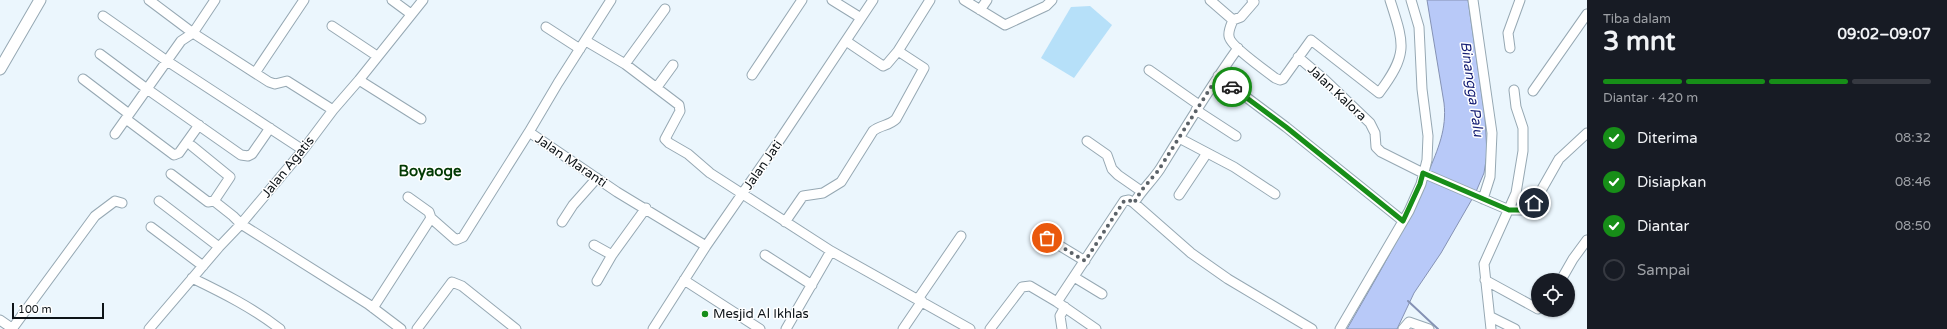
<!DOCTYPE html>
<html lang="id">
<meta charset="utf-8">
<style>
:root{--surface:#171b24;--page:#20242c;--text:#f1f3f6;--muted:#9ea1a6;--line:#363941;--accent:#178e18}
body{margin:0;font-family:"Varela Round",sans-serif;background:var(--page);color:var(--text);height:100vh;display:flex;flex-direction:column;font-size:15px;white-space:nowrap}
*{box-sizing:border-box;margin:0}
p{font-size:13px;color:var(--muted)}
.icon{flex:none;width:22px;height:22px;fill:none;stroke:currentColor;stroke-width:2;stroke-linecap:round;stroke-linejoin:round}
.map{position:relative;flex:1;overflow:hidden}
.sheet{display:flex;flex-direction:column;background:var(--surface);width:360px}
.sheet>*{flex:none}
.controls{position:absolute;left:1531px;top:273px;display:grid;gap:8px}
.controls a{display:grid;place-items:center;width:44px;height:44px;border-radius:50%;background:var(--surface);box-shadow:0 1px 3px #0004;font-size:20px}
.scale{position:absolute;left:12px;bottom:10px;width:92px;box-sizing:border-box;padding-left:4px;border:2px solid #0d1317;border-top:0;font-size:11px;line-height:14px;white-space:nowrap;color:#0d1317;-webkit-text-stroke:3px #fff;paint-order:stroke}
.pin{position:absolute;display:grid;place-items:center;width:34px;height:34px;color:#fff;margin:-17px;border:2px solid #fff;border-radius:50%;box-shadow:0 1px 4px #0007}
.courier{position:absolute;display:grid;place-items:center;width:40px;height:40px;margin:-20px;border:3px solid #178e18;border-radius:50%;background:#fff;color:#222;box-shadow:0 1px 5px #0007}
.summary em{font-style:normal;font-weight:700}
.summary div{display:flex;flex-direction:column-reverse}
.summary{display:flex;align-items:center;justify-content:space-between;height:68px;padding:0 16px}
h1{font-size:26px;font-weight:700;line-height:30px}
.bar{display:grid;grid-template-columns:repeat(4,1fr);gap:6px 4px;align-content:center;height:48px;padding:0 16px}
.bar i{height:5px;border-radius:3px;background:var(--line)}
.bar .current{background:var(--accent)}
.bar p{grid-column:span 4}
ol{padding:0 16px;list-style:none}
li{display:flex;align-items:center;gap:12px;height:44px}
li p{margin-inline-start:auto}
li .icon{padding:4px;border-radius:50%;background:var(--accent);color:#fff;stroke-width:4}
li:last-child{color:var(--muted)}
li i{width:22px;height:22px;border:2px solid var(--line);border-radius:50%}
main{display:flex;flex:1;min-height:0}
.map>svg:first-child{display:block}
.green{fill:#b6e0f9}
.water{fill:#b8c9f8;stroke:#8592b4}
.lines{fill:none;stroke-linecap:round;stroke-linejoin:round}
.stream{stroke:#8592b4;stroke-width:2}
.minor-casing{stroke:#96a8b3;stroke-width:11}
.major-casing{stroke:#96a8b3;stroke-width:13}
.minor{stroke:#fff;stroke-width:9}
.major{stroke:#fff;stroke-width:11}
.done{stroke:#5b6268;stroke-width:4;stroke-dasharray:0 7.2}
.route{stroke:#178e18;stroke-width:5}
.poi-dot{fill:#178e18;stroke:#fff;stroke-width:1.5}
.labels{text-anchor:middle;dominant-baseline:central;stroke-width:3;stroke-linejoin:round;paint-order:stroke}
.street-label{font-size:13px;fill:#0d1317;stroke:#fff}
.poi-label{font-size:13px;fill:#0d1317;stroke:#fff;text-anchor:start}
.water-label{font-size:14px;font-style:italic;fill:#151e74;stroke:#fff}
.quarter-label{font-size:15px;font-weight:bold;fill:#023a03;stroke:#fff}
</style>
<main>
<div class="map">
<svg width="1587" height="329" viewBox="0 0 1587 329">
<rect width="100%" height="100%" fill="#ebf6fd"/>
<path class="green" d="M1090 6 1112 25 1074 78 1041 58 1071 7Z"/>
<path class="water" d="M1427 0H1468L1485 117 1487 154 1484 173 1475 194 1441 253 1414 293 1397 329H1347C1376 278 1407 228 1428 173 1438 149 1447 129 1444 103Z"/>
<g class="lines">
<path class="stream" d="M1408 301 1438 329"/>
<g class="minor-casing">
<path id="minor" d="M149 0 193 33 269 82 275 84 287 81 333 110
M392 0 411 14
M611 0 558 83 529 132 617 192 706 246
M832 0 861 18
M964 0 1005 25 1046 6 1052 0
M1210 0 1233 20
M1252 0 1254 2 1241 17 1233 20C1231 25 1228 31 1229 36 1229 45 1266 71 1275 78L1280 80 1283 79 1311 40 1379 93C1409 53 1404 44 1390 0
M1473 0 1492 133 1490 177 1483 199
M980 10 987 0
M103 16 167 61 303 150
M332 26 377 56
M546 27 580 49
M193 33 215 0
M586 41 625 64 679 105 680 111 665 139 669 143 688 154 710 173 831 251 970 329
M846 41 883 66 887 64 898 51
M1510 48 1508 33 1520 0
M100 54 147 89 241 155 248 156 252 154 270 128
M1298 57 1325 80 1370 123 1375 133 1376 147 1381 152 1423 173 1509 210H1522L1534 203 1559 159 1587 133
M625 64 665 9
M1149 70 1199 105
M255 73 304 0
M752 75 802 0
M1218 76 1286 127 1403 221
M83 79 129 114
M359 80 421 119
M657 87 673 65
M1533 91 1587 14
M1196 110 1236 136
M126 119 174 155 179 153 199 125
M115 134 181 41 193 33
M1179 138 1234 167 1275 194
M1087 141 1107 155 1112 169 1118 175 1141 191
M192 146 230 177 214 201
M171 174 208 202 214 201 233 216 241 224 368 304 401 329
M1179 195 1207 153
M159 201 219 247
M1134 203 1191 253 1228 279 1312 329
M431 218 456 240 463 237 529 132
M562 222 573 205 597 178
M785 222 803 196 823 193 841 182 873 131C880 125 889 126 896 119L924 68 898 51 930 0
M151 227 203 266
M1047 238 1085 261
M594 245 612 255
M765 255 812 285
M1074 277 1102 294
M192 278C223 293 253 308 280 329
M684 280 760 329
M1485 280 1538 309
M1561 280 1573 259 1587 240
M597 281 612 255 646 208
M918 299 961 236
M373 308 431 218 429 212 408 197
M1491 317 1515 329
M0 320 13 329
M12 329 95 216 115 201 122 203
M149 329 219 247 241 224 303 150 333 110 359 80 423 0
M417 329 452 282 462 286 516 329
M653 329 706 246 781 138 873 0
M786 329 831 251
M903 329 922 301
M990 329 1022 287 1030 286 1057 302
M1062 329 1060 316 1065 307
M1096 329 1057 302 1124 201 1129 200 1134 203C1141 191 1152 181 1160 169 1185 128 1210 87 1238 48
M1340 329 1409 211 1421 184 1427 160 1428 136 1422 89 1419 27 1411 0
M1403 329 1409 322 1429 329
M1491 329 1484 264 1516 193 1523 151V128L1516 107 1514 90"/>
</g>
<g class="major-casing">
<path id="major" d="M0 69 40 0"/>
</g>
<use href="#minor" class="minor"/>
<use href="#major" class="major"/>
</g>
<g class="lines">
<path class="done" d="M1047 238 1085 261 1124 201 1129 200 1134 203 1141 191 1158 171 1218 76 1232 87"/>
<path class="route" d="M1232 87 1286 127 1403 221 1420 184 1423 173 1509 210H1522L1534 203"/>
</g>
<circle class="poi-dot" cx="705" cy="314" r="4"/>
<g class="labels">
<g class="street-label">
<text transform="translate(1337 93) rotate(43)">Jalan Kalora</text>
<text transform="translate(571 161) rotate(34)">Jalan Maranti</text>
<text transform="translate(763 165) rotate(-55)">Jalan Jati</text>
<text transform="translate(288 167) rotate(-51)">Jalan Agatis</text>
</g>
<g class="poi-label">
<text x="713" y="314">Mesjid Al Ikhlas</text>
</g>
<g class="water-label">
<text transform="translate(1472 89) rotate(82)">Binangga Palu</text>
</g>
<g class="quarter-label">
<text x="430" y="171">Boyaoge</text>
</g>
</g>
</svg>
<div class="controls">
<a><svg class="icon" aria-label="locate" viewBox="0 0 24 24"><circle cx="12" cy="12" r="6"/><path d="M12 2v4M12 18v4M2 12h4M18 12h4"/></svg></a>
</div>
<div class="scale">100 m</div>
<div class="pin" style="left:1047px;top:238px;background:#ea580c"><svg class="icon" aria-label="bag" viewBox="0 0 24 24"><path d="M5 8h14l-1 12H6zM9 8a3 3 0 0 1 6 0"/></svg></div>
<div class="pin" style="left:1534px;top:203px;background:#1f2937"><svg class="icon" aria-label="home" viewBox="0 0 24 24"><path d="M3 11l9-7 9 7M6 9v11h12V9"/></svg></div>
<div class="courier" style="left:1232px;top:87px"><svg class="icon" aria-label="car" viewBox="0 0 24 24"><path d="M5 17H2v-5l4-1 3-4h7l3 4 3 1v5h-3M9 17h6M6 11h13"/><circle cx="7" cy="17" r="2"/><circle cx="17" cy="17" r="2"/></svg></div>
</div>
<section class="sheet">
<div class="summary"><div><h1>3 mnt</h1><p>Tiba dalam</p></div><em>09:02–09:07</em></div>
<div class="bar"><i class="current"></i><i class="current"></i><i class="current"></i><i></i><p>Diantar · 420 m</p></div>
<ol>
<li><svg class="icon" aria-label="check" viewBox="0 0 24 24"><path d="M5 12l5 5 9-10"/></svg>Diterima<p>08:32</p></li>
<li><svg class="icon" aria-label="check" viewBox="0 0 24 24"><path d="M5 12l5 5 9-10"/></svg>Disiapkan<p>08:46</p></li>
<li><svg class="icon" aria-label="check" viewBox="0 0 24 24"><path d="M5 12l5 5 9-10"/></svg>Diantar<p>08:50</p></li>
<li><i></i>Sampai</li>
</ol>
</section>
</main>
